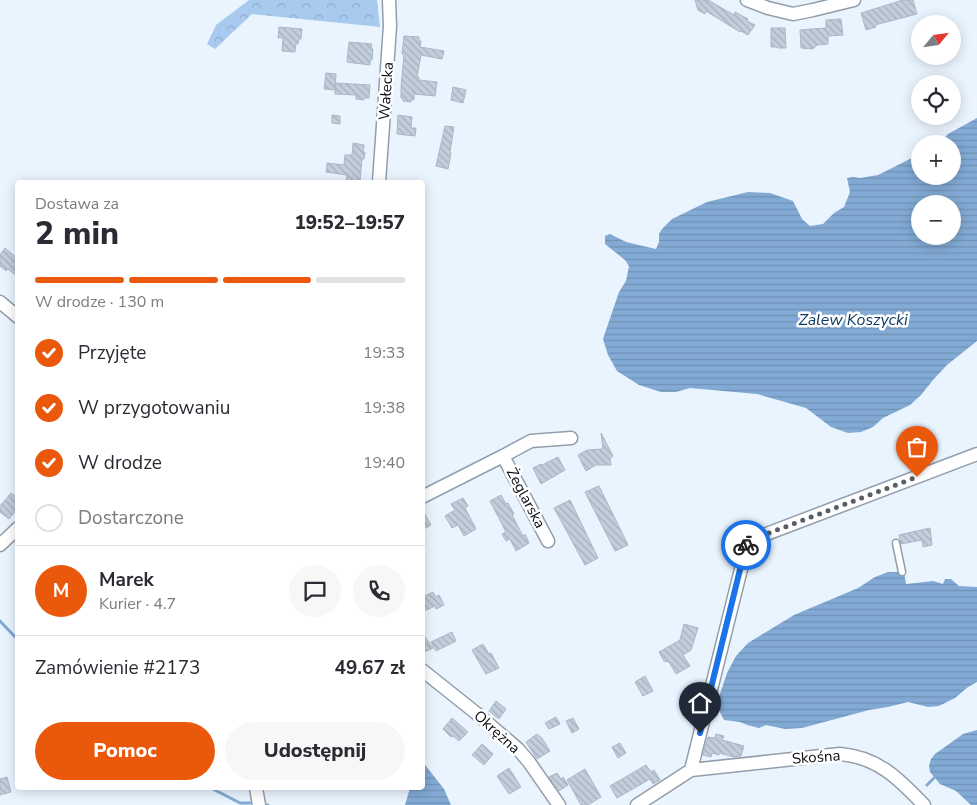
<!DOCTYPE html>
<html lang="pl">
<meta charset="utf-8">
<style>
:root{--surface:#fff;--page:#f7f7f7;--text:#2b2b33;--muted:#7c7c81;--line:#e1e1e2;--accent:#ea580c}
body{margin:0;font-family:"Nunito Sans",sans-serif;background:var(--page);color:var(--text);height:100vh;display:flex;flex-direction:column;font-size:19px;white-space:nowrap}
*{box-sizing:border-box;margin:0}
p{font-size:16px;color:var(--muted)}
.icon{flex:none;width:28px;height:28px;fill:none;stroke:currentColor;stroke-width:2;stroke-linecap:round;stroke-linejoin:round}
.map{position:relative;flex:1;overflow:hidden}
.side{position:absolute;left:15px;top:180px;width:410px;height:610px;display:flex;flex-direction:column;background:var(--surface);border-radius:5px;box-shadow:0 2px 12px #0003}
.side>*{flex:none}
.needle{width:32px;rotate:61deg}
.buttons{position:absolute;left:911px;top:15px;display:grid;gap:10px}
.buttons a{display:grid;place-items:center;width:50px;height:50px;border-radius:50%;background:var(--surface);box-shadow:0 2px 12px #0003;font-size:25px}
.pin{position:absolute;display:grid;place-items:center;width:42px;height:42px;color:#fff;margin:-51px -21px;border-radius:50% 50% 50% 0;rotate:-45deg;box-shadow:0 0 5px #0007}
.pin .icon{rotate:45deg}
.courier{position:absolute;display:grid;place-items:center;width:50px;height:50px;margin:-25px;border:4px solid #1a73e8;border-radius:50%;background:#fff;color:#222;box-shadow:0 1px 6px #0007}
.summary em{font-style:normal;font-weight:800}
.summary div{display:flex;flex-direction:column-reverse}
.summary{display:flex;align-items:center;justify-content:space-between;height:85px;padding:0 20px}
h1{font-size:32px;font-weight:800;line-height:38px}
.bar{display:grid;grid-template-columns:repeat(4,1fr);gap:8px 5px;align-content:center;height:60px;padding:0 20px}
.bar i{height:6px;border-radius:4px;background:var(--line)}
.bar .active{background:var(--accent)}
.bar p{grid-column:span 4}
.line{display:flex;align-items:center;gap:12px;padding:0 20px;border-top:1px solid var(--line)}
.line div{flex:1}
.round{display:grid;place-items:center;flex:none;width:52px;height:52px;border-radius:26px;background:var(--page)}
ol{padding:0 20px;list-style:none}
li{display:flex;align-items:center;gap:15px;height:55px}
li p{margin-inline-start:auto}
li .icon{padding:5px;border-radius:50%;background:var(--accent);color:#fff;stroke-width:4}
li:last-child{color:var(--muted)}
li i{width:28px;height:28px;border:2px solid var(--line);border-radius:50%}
.cta{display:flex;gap:10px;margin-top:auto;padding:10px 20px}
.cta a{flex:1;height:58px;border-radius:30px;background:var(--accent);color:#fff;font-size:20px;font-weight:800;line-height:58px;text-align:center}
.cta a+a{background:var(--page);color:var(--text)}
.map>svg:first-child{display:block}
.forest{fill:url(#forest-crowns)}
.water{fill:url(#water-rules);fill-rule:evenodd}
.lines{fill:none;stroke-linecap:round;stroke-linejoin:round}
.stream{stroke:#82aad4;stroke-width:3}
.building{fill:url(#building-back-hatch);stroke:#abb7c4}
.lane-casing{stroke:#929eab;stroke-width:9}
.street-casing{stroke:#929eab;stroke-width:15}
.lane{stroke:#fff;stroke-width:6}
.street{stroke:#fff;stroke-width:12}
.done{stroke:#585e64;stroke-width:5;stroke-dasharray:0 9}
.route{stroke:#1a73e8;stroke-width:6}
.labels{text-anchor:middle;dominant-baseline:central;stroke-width:5;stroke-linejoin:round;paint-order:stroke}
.street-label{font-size:15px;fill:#090d11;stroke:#fff}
.water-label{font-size:16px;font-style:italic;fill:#0a375f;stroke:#fff}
</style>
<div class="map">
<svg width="977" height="805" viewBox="0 0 977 805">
<defs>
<pattern id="forest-crowns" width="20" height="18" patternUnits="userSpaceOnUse" patternTransform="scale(1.25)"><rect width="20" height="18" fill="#a8caef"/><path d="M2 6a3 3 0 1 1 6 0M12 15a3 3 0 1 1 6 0" fill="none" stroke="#8faccc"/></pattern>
<pattern id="water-rules" width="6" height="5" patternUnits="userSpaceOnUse" patternTransform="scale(1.25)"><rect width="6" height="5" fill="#82aad4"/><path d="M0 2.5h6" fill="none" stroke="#6f91b5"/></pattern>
<pattern id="building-back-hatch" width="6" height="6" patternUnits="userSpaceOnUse" patternTransform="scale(1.25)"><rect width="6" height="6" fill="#c2cedc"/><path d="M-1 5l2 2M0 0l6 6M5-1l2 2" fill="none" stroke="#a5b0bc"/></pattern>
</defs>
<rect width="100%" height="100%" fill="#eaf4ff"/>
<path class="forest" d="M249 0H377L380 27 252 14 215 49 207 44 216 25Z"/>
<path class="water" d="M977 118V341L947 365 933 380 921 395 910 405 883 418 873 427 861 432 848 433 831 427 806 408 757 394 690 388 676 392H661L639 385 617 371 608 355 603 339 619 292 626 281 629 266 625 260 605 244V236L610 234 626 242 656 249 659 242V234L662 229 672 219 707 202 748 192 770 193 793 201 802 219 810 226 823 224 834 213 844 207 850 192 847 178 853 177 860 178 878 175 920 154V176H952V144H939L948 134ZM920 204H952V236H920Z
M888 572H904L906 584 933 581 943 584 945 579H951L959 586 977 587V682L968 687 955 698 939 706 928 707 908 702 888 707 869 710 802 728 785 729 766 725 759 728 747 725 740 722 724 720 718 708 720 694 727 673 736 656 748 643 794 615 858 588 875 577Z
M977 730V805H971L956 791 940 784 930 772 929 766 931 759 935 754 963 734Z
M422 761 444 789 451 805H405L410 788H422Z"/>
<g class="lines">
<path class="stream" d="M0 621 18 640
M927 785 937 775
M211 788 240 803H250
M267 805H268"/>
</g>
<path class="building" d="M695 0H708L734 15 735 12 748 19 747 21 755 25 748 35 741 31 740 32 706 11 705 14 698 10Z
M903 0H913L917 14 875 25 876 27 866 30 861 13Z
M841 19 843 35 828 36V44L817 45 813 49 801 48 800 30 826 28V20Z
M279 27 302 29 301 39H299L298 44 296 43 295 52 282 51 283 38H278Z
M771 28H785L786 48H778L776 47H771Z
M404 36 419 37V41H421L420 47 444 51 442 59 421 55 417 77H419V80L437 82 435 96 414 94V100L411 99V102L403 101V99L401 98V87L404 55 402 54Z
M349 42 372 44 371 49H373L372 60H370V65L347 62Z
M326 73 336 74 335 90 324 89Z
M335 83 370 85 369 98H364V100L356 99V95L335 94Z
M453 87 466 90 463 103 451 100Z
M332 115 340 116V124L332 123Z
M398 115 412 117 411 128H416L415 136 397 134Z
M445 126 454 127 450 152 451 153 448 169 436 166Z
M353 143 364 145 363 152H365L364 159H362L360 182H346L347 175 326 172 327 163 344 165 345 155H352Z
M5 248 18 259V277L8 269 6 271 0 266V255Z
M601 433 613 456 610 458 611 465H596L586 471 578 455 587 450 603 449Z
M558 457 565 470 541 484 533 468 541 464 542 465Z
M599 486 628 545 615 551 585 492Z
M11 493 18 498V508L9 519 0 512V506Z
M501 495 506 504 508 503 514 514 512 515 523 536 525 534 529 543 516 551 510 539 506 541 502 534 506 532 490 501Z
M463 498 468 506 465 508 476 529 464 536 458 525 452 528 445 516 455 510 451 504Z
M570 500 598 558 585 565 554 508Z
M422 509 431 525 422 530Z
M930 528 932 545 923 547 922 540 901 544 899 535Z
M433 592 436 597 439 595 444 605 436 609 435 606 422 612V597Z
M684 624 698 628 691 650 683 655 690 666 676 674 669 662 664 661 659 652 680 640Z
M452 632 456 641 436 651 431 642Z
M422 633 433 648 422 653Z
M483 644 489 654 491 653 499 668 486 674 472 650Z
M645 676 653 691 643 696 635 682Z
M496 701 506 709 499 719 489 711Z
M556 717 560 724 549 729 545 723Z
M452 718 468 732 459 741 453 736 451 737 443 729Z
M573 718 579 729 572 733 566 721Z
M537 734 542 738 550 751 537 759 526 742Z
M716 734 724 736 722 740 744 746 741 756 734 757 719 753V755L712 753 711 757 703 755 708 737 715 738Z
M620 743 626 753 618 758 612 747Z
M482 744 493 754 484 765 472 755Z
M646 765 651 772 654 770 660 780 653 784 650 779 617 798 610 786Z
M509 768 521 787 509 794 497 776Z
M585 769 601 797 588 805H581L567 780Z
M557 773 561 779 563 777 568 785 559 791 549 777Z
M7 777 11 792 0 795V779Z"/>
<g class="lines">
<g class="lane-casing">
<path id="lane" d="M896 543 902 572"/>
</g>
<g class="street-casing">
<path id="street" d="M747 0 768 8 793 14 813 10 854 0
M379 182 390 26 389 0
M0 302 18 317
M503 456 531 441 571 438
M422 497 503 456 548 541
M0 545 18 528
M422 670 476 713 518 749 529 762 559 805
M691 770 748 541 977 454
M256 788 259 805
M637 805 691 770 840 754C878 757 899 779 924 805"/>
</g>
<use href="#lane" class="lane"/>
<use href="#street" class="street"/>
</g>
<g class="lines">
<path class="done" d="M746 545 748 541 917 477"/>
<path class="route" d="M700 733 746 545"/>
</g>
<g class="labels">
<g class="street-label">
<text transform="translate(386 91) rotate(-86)">Wałecka</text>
<text transform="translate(526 498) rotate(62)">Żeglarska</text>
<text transform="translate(497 732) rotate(42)">Okrężna</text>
<text transform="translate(816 757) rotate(-4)">Skośna</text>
</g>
<g class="water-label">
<text x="853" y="320">Zalew Koszycki</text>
</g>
</g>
</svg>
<div class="buttons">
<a><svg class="needle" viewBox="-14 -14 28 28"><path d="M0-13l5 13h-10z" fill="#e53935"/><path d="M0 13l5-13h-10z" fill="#7c7c81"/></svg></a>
<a><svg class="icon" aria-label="locate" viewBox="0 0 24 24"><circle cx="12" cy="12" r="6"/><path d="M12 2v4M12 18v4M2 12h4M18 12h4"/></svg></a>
<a>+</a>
<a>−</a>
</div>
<div class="pin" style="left:917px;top:477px;background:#ea580c"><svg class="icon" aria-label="bag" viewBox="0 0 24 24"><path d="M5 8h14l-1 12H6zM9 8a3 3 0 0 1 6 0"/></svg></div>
<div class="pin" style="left:700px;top:733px;background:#1f2937"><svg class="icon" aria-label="home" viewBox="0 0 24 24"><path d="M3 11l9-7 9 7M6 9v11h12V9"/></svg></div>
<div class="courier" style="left:746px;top:545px"><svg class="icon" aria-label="bike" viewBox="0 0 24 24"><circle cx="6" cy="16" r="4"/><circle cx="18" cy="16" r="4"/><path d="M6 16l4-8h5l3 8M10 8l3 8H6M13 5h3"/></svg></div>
<section class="side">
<div class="summary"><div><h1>2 min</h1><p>Dostawa za</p></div><em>19:52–19:57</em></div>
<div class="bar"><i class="active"></i><i class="active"></i><i class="active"></i><i></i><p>W drodze · 130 m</p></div>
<ol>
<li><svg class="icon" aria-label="check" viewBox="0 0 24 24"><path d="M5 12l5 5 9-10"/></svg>Przyjęte<p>19:33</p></li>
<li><svg class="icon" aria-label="check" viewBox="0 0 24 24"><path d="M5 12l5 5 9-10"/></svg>W przygotowaniu<p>19:38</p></li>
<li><svg class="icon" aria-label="check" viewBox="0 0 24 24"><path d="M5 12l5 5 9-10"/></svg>W drodze<p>19:40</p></li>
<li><i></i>Dostarczone</li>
</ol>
<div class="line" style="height:90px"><b class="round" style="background:var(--accent);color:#fff">M</b><div><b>Marek</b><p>Kurier · 4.7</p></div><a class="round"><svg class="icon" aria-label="chat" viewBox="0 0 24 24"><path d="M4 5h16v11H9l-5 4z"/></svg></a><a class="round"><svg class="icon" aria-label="phone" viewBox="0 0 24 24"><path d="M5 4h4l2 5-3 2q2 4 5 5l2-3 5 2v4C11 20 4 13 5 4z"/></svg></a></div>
<div class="line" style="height:65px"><div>Zamówienie #2173</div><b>49.67 zł</b></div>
<div class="cta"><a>Pomoc</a><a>Udostępnij</a></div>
</section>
</div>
